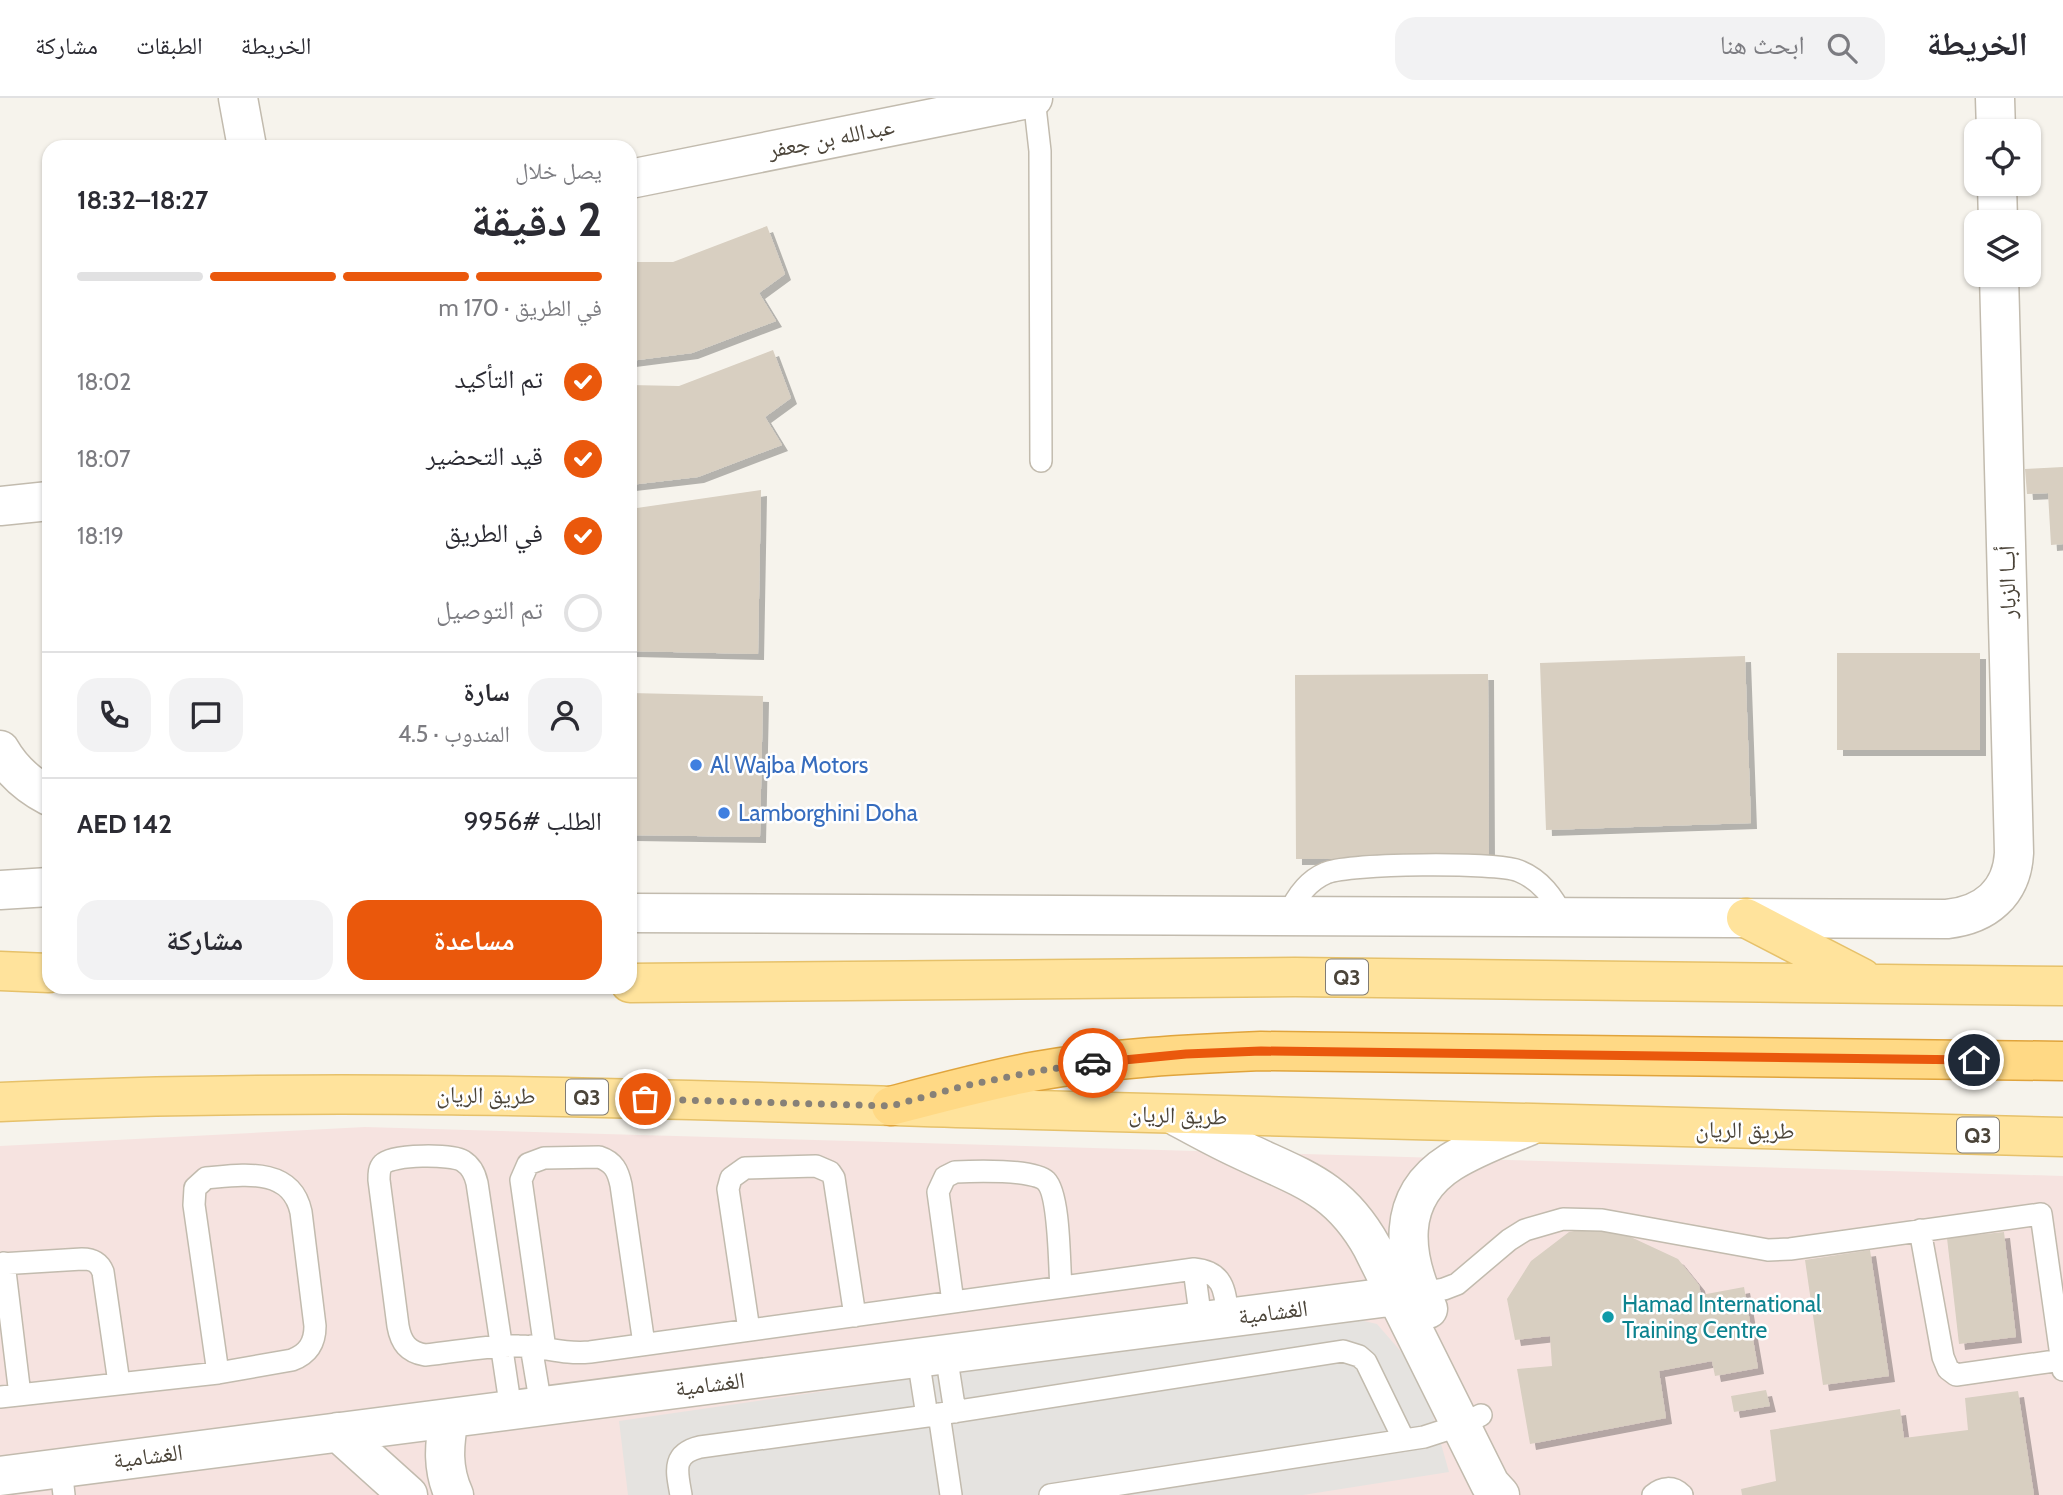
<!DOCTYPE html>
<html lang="ar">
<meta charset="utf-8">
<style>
:root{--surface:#fff;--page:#f2f2f3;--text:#2b2b33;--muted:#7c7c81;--line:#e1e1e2;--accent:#ea580c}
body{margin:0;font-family:Cabin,"Noto Naskh Arabic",sans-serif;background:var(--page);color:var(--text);direction:rtl;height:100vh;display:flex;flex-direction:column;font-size:26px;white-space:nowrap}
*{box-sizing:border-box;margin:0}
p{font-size:23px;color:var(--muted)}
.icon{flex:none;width:38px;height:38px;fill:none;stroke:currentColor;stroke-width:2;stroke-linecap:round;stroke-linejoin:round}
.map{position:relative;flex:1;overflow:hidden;direction:ltr}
.details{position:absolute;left:42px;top:42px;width:595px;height:854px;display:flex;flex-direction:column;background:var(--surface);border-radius:21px;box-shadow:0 2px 5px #0004;direction:rtl}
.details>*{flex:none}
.tools{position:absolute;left:1964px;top:21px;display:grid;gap:14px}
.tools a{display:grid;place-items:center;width:77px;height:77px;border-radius:14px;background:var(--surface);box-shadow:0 2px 5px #0004;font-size:35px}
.pin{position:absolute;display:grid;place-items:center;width:60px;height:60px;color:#fff;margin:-30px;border:4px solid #fff;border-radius:50%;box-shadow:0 2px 7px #0007}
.courier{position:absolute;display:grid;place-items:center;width:70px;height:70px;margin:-35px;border:5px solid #ea580c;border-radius:50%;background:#fff;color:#222;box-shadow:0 2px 9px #0007}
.headline em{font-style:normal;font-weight:700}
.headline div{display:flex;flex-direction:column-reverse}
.headline{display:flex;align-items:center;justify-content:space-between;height:119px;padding:0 35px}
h1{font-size:46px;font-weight:700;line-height:52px}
.bar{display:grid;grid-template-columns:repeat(4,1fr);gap:10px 7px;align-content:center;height:84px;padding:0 35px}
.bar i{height:9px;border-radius:5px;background:var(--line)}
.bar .on{background:var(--accent)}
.bar p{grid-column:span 4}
.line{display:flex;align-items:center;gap:18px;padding:0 35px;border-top:2px solid var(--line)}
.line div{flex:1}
.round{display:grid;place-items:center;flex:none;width:74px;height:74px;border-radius:21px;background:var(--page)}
ol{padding:0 35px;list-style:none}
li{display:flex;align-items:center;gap:21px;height:77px}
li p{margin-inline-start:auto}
li .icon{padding:7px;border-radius:50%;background:var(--accent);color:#fff;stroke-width:4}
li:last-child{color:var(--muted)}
li i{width:38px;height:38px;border:4px solid var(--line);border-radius:50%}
.cta{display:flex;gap:14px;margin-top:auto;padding:14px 35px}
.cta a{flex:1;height:80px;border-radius:21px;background:var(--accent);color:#fff;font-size:28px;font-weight:700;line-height:80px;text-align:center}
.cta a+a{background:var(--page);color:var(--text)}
header{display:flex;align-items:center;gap:42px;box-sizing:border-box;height:98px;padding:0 35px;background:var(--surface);border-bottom:2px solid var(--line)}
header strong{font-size:33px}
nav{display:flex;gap:38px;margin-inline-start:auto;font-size:24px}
.search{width:490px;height:63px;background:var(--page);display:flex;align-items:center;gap:18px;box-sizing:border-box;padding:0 24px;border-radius:21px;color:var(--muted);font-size:26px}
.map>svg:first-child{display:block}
.medical{fill:#f6e3e0}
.parking{fill:#e5e3e0}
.building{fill:#d8cfc1;filter:url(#shadow)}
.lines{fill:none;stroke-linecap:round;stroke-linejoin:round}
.service-casing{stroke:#c2bbae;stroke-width:24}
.minor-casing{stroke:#c2bbae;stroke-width:41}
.primary-casing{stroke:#e6c16a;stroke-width:41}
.trunk-casing{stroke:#e0a43c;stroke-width:41}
.service{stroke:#fff;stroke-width:21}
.minor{stroke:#fff;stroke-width:38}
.primary{stroke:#ffe39c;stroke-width:38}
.trunk{stroke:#ffd985;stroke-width:38}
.done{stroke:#878178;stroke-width:7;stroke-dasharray:0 12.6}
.route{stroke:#ea580c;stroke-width:9}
.shop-dot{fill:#3f7fe0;stroke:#fff;stroke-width:2.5}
.culture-dot{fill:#0f9aa8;stroke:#fff;stroke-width:2.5}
.labels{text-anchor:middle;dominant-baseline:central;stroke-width:5;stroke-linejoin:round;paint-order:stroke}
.shield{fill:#fff;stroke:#817c74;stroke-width:2}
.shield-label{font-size:21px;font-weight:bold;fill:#4b4439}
.street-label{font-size:23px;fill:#4b4439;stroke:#fff}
.shop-label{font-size:23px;fill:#366cbe;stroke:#fff;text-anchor:start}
.culture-label{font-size:23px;fill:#0d838f;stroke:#fff;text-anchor:start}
</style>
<header>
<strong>الخريطة</strong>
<div class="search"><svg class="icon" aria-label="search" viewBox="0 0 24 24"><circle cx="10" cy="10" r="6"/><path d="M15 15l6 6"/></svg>ابحث هنا</div>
<nav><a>الخريطة</a><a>الطبقات</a><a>مشاركة</a></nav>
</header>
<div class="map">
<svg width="2063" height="1397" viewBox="0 0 2063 1397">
<defs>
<filter id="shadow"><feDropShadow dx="6" dy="6" stdDeviation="0" flood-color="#0004"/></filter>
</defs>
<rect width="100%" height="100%" fill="#f6f3ec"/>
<path class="medical" d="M365 1029 2063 1078V1397H0V1048Z"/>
<path class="parking" d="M1342 1218 1377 1226 1410 1264 1430 1307 1449 1374 1303 1397H628L619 1323Z"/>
<path class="building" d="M767 128 785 176 759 195 776 223 692 255 630 263V164H673Z
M773 252 791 300 765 319 782 347 698 379 630 387V287L679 288Z
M2063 369V446L2051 447 2048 395 2027 396 2025 371Z
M761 392 758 556 630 553V411Z
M1837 555H1980V652H1837Z
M1745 558 1751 725 1546 732 1540 565Z
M1488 576 1489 760 1296 761 1295 577Z
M630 595 763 598 760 739 630 737Z
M1605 1127 1678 1161 1699 1187 1701 1197 1744 1189 1758 1270 1715 1278 1708 1244 1712 1263 1659 1273 1666 1320 1530 1346 1517 1271 1552 1268 1550 1238 1515 1242 1507 1201 1531 1163 1569 1134Z
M2004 1134 2016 1239 1959 1246 1947 1140Z
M1870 1152 1889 1278 1823 1287 1805 1162Z
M1766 1292 1770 1308 1734 1314 1731 1298Z
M2018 1293 2034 1397H1742L1741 1391 1776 1383 1770 1332 1900 1311 1904 1340 1968 1332 1965 1300Z"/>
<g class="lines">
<g class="service-casing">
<path id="service" d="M1034 0 1040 53 1041 363
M1288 818C1296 799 1307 783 1326 775 1348 765 1497 764 1519 773 1541 782 1553 799 1563 819
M1920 1132 1943 1259 1948 1271 1956 1277 2062 1262
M4 1165 20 1297
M0 1166 82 1161C93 1161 99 1164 103 1174L119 1285
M1194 1171 1201 1223
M1420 1195 1444 1191 1457 1186 1509 1142 1525 1132 1563 1121 1602 1122 1768 1152 1790 1151 2041 1116 2063 1272
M953 1204 938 1094 945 1079 955 1074C973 1073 1034 1071 1046 1083 1060 1097 1059 1167 1061 1189
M749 1232 728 1091 731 1080 745 1070 816 1068 830 1074 834 1080 855 1218
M531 1248 541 1308
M545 1251 521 1082 528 1066 544 1060 599 1059C614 1064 618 1073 621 1087L644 1246
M946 1256 955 1314
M918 1260 927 1318
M0 1299 218 1275 292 1262C308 1256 315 1245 315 1228L301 1114C291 1068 242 1077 206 1080L195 1090 194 1107 218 1275
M511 1312 477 1085C475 1076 471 1068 463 1063 452 1056 392 1056 383 1066 379 1070 379 1076 379 1082L398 1228C401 1245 408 1254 425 1257 456 1254 488 1247 519 1248 545 1248 562 1257 590 1254L1194 1171C1225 1174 1225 1194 1228 1220
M939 1316 951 1397
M61 1370 64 1397
M681 1397C677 1374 671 1356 700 1349L927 1318 1343 1253 1359 1258 1366 1264 1404 1342
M1050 1397 1424 1339 1461 1327 1481 1317
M1653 1397C1662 1389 1673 1388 1682 1397"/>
</g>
<g class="minor-casing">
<path id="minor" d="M238 0 247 49
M1995 0 1996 33
M630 81 1033 0
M1997 86 1998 124
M0 408 49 403
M0 652C12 673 28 687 49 698
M0 792 49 789
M630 815 1947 821C1985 817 2012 795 2014 755L1999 177
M1174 1017C1198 1030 1221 1043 1246 1054 1303 1081 1339 1090 1372 1149L1490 1386 1500 1397
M1428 1211C1403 1159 1394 1100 1451 1064 1475 1049 1503 1039 1529 1028
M449 1320C444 1347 442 1371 454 1397
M338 1334 408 1397
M0 1378 1420 1195"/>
</g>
<g class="primary-casing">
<path id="primary" d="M1746 820 1862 880
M0 873 49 875
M630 885 1295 879 2063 888
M0 1004C332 988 664 1001 995 1011 1351 1022 1707 1032 2063 1039"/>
</g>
<g class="trunk-casing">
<path id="trunk" d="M891 1008C940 995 988 982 1037 973 1111 960 1186 956 1261 953L2063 963"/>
</g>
<use href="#service" class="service"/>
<use href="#minor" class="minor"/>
<use href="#primary" class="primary"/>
<use href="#trunk" class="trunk"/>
</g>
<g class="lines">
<path class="done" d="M645 1001 891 1008 964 988 1037 973 1093 965"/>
<path class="route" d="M1093 965 1186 956 1261 953 1974 962"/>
</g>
<g class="shop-dot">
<circle cx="696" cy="667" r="7"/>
<circle cx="724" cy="715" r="7"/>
</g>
<circle class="culture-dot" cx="1608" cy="1219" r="7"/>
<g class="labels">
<g class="shield">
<rect x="1326" y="861.5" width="42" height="35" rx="5"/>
<rect x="566" y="981.5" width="42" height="35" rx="5"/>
<rect x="1957" y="1019.5" width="42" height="35" rx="5"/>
</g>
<g class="shield-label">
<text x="1347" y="879">Q3</text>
<text x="587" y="999">Q3</text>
<text x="1978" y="1037">Q3</text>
</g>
<g class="street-label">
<text transform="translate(831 40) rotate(-11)">عبدالله بن جعفر</text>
<text transform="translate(2007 484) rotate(-91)">أبــا الزبار</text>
<text transform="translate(486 997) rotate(1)">طريق الريان</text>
<text transform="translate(1178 1017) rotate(2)">طريق الريان</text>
<text transform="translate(1745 1032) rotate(1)">طريق الريان</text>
<text transform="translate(1273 1214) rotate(-7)">الغشامية</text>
<text transform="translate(710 1286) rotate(-7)">الغشامية</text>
<text transform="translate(148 1358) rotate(-7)">الغشامية</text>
</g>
<g class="shop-label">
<text x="710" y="667">Al Wajba Motors</text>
<text x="738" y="715">Lamborghini Doha</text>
</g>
<g class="culture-label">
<text x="1622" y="1206">Hamad International<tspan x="1622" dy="26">Training Centre</tspan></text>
</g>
</g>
</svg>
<div class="tools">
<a><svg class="icon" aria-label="locate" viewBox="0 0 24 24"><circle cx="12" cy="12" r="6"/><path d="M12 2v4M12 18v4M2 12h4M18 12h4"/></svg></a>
<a><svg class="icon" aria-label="layers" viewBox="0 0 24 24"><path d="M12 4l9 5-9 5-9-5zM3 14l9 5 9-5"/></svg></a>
</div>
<div class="pin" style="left:645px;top:1001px;background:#ea580c"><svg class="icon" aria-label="bag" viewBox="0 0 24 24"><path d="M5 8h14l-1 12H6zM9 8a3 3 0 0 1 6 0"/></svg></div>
<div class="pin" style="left:1974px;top:962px;background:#1f2937"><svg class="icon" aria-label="home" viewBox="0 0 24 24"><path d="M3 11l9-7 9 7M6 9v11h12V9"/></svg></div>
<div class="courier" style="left:1093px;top:965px"><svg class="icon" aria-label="car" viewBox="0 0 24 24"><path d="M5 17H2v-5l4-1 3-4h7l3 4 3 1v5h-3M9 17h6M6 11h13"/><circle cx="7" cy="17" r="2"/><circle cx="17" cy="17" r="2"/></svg></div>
<section class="details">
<div class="headline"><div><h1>2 دقيقة</h1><p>يصل خلال</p></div><em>18:27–18:32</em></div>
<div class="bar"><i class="on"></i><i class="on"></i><i class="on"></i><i></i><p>في الطريق · 170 m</p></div>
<ol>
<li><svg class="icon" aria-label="check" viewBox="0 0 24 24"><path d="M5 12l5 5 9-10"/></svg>تم التأكيد<p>18:02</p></li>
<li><svg class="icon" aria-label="check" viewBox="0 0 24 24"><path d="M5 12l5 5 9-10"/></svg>قيد التحضير<p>18:07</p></li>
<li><svg class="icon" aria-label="check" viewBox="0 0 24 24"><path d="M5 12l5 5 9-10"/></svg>في الطريق<p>18:19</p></li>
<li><i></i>تم التوصيل</li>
</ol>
<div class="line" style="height:126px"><a class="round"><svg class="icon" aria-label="person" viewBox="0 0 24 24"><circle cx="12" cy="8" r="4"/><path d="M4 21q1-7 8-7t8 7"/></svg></a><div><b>سارة</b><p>المندوب · 4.5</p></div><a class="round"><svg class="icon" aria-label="chat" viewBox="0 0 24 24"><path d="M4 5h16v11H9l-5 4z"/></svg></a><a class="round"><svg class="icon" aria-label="phone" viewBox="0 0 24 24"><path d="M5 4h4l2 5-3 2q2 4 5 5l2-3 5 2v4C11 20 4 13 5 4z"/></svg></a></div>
<div class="line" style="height:91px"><div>الطلب #9956</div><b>AED 142</b></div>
<div class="cta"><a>مساعدة</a><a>مشاركة</a></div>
</section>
</div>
